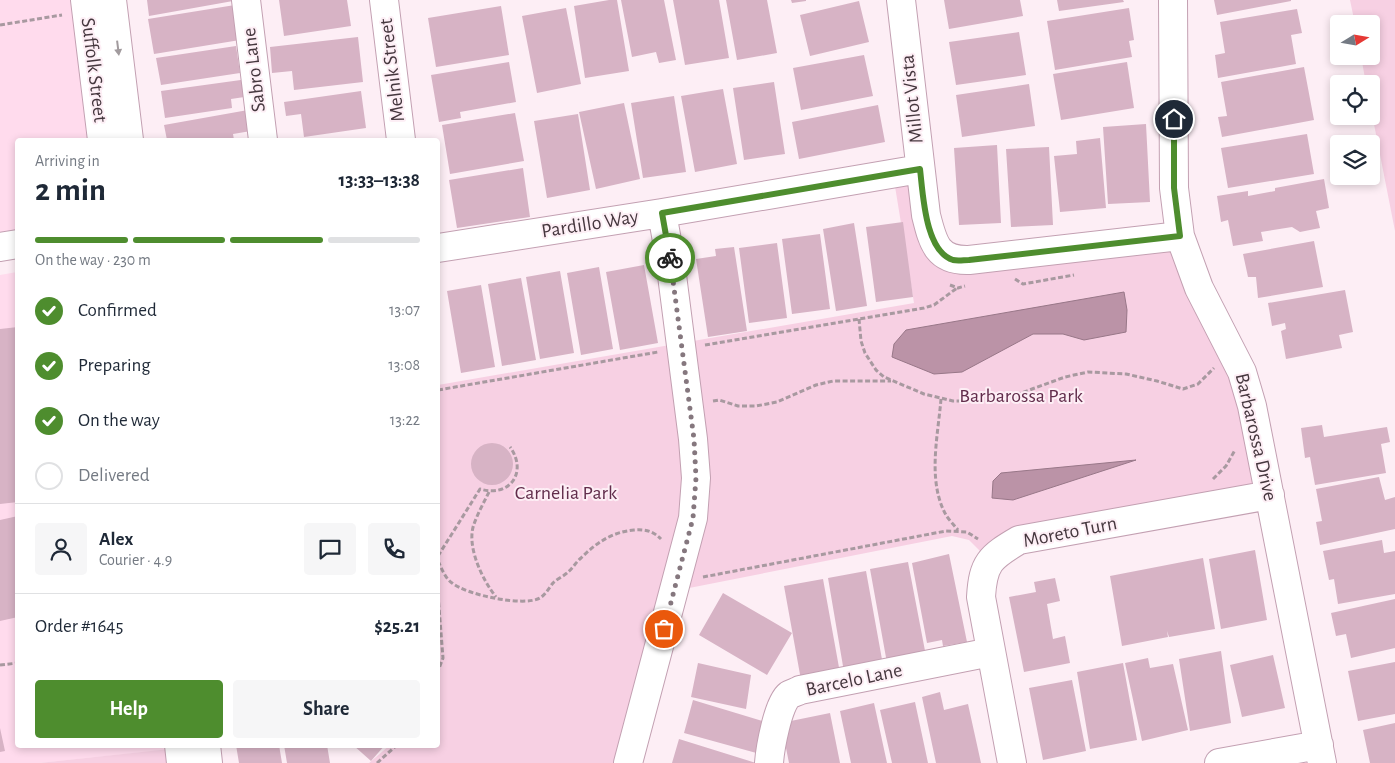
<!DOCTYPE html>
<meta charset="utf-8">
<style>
:root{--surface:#fff;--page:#f6f6f7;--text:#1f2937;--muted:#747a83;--line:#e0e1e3;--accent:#4e8d2e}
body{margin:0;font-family:"Alegreya Sans",sans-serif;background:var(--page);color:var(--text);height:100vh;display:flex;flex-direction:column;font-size:19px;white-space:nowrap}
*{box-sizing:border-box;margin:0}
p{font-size:16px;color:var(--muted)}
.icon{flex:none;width:28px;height:28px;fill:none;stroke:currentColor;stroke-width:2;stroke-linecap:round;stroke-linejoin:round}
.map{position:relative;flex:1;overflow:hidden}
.sheet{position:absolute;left:15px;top:138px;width:425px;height:610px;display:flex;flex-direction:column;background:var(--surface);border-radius:5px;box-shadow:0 2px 8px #0003}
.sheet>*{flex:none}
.needle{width:32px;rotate:79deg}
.buttons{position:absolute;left:1330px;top:15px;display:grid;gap:10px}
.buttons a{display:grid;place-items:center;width:50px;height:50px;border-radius:5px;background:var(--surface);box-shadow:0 2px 8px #0003;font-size:25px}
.pin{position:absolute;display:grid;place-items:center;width:42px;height:42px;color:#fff;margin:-21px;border:2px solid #fff;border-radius:50%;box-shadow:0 1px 5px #0007}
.courier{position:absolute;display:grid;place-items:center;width:50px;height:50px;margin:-25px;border:4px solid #4e8d2e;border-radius:50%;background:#fff;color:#222;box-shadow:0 1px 6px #0007}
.summary em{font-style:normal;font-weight:700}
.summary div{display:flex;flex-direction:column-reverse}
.summary{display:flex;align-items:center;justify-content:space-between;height:85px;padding:0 20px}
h1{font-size:32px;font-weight:700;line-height:38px}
.bar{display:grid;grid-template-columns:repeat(4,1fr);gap:8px 5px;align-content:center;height:60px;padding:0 20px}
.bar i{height:6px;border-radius:4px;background:var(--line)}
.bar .active{background:var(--accent)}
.bar p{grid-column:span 4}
.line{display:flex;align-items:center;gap:12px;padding:0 20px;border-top:1px solid var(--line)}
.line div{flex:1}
.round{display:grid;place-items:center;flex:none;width:52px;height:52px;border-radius:5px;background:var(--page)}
ol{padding:0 20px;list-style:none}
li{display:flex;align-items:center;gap:15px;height:55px}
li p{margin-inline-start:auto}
li .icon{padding:5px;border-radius:50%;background:var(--accent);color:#fff;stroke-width:4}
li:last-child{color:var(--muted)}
li i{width:28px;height:28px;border:2px solid var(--line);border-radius:50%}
.button{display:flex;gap:10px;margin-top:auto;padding:10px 20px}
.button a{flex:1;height:58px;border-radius:5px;background:var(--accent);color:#fff;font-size:20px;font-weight:700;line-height:58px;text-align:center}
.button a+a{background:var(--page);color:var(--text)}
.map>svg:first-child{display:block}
.built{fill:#ffdbed}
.green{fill:#f7d0e3}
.water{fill:#bb93a7;stroke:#987788}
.building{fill:#d7b3c5}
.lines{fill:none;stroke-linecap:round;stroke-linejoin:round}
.minor-casing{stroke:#c3a0b2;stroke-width:30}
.path{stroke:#a899a0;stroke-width:3;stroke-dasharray:5 2.5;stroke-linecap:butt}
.minor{stroke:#fff;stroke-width:28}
.oneway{fill:#a29b9e}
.done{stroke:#85777e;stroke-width:5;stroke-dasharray:0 9}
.route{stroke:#4e8d2e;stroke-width:6}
.labels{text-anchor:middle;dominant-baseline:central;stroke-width:4;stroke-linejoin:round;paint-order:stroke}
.street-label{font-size:20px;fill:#45373e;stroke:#fdeef5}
.park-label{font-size:20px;fill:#622d4c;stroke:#fdeef5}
</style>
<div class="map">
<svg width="1395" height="763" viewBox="0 0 1395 763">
<rect width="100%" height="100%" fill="#fdeef5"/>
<path class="built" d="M0 0H85L102 140H18L17 244 0 247Z
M17 272 18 745H163L164 750 39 763H0V275Z"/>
<path class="green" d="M1350 0H1395V231L1371 109V84H1366L1361 56H1371V24H1355Z
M920 169 944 255 1180 236 1270 495 990 561 969 540 952 536 674 591 628 763H369L390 745H438V661L439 658 438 645V385L914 303 893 174Z
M179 748 181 763H39Z"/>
<path class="water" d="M1124 292 1127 310 1126 332 1084 340 1063 334H1033L962 372 934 374 892 357 894 344 906 330Z
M1136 460 1013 500 992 498 993 481 1001 473Z"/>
<path class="building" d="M147 0H233V1L149 16Z
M279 0H347L351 26 284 36Z
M609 0H617L629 71 585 78 574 6Z
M621 0H664L676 60 659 63 656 52 632 57Z
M673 0H719L729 58 685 65Z
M726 0H767L777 53 737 60Z
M791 0H806V1L792 3Z
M944 0H1020L1023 16 949 29Z
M1057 0H1123L1124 2 1059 11Z
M1214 0H1291V1L1217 15Z
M859 1 869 42 810 56 800 15Z
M235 5 240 40 154 54 148 19Z
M501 6 509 55 436 67 428 18Z
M566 8 581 84 537 93 522 16Z
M1129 8 1134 40 1129 41 1132 57 1055 70 1047 21Z
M1297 9 1302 33 1291 35 1296 64 1218 78 1215 55 1225 53 1220 22Z
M1019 32 1026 75 956 85 949 42Z
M358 37 363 82 294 90 292 71 272 73 270 47Z
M236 46 240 73 161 85 156 58Z
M864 55 873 96 801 110 793 68Z
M509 62 516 102 460 112 461 118 439 122 431 75Z
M1127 62 1134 108 1061 120 1053 74Z
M1304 67 1314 120 1222 137 1218 117 1227 116 1221 82Z
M248 79 251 96 231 99 232 108 165 118 161 91Z
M774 82 785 154 744 160 733 88Z
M1029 84 1035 126 962 137 956 95Z
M723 89 737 164 695 172 681 96Z
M361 91 366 128 304 137 301 114 286 116 284 102Z
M674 96 686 172 643 178 631 103Z
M624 103 640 179 596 189 579 112Z
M878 105 885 142 799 159 792 122Z
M248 110 251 131 233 134 234 140H167L164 125Z
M515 113 524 161 450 174 442 125Z
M578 114 590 190 547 198 534 121Z
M1146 124 1150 202 1108 204 1103 127Z
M1307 134 1314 174 1228 188 1221 148Z
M1100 138 1106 208 1060 212 1054 156 1077 154 1076 141Z
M997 145 1001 223 959 225 954 148Z
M1049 147 1053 225 1011 227 1006 149Z
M523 168 530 217 457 228 449 180Z
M1324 179 1329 208 1316 211 1320 228 1300 232 1292 227 1261 232 1263 241 1233 246 1228 220 1221 222 1217 196 1248 191V196L1275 191V188Z
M903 222 913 297 876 302 866 227Z
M854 223 867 306 836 311 823 229Z
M820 234 830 309 792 314 782 239Z
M1314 241 1323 287 1258 298 1256 277H1248L1243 254Z
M777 243 787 318 749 323 739 248Z
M734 247 747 331 708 337 696 259 716 256 715 249Z
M644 265 658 343 620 350 606 272Z
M599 267 613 349 581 355 567 273Z
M560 271 574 353 540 359 526 277Z
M521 278 536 360 502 366 488 284Z
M481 285 495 367 461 373 447 291Z
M1345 290 1353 332 1339 335 1342 348 1286 359 1281 331 1286 329 1285 323 1272 326 1268 303Z
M18 327V502L0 504V329Z
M1322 425 1324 437 1387 427 1390 442 1381 444 1386 473 1315 485 1310 457 1305 458 1301 428Z
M471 464a21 21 0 1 1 42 0a21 21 0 1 1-42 0Z
M1379 477 1385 500 1395 497V529L1320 545 1316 522 1322 521 1316 489Z
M18 516V617L0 621V520Z
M1382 540 1384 553 1395 551V594L1338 604 1334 579 1329 580 1323 551Z
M1255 550 1267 620 1221 629 1209 559Z
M949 554 967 642 943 646 942 640 927 643 912 563Z
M1203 558 1215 629 1169 637 1167 631 1168 637 1122 646 1110 576Z
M908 562 926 656 887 663 870 569Z
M866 571 883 665 844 672 828 578Z
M1055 578 1060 601 1047 604 1053 639 1065 636 1070 663 1024 672 1009 597 1036 592 1034 582Z
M823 579 840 673 801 680 784 586Z
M723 593 792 633 767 675 699 635Z
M1395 599V648L1351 658 1346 634 1336 636 1331 613Z
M1221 651 1231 723 1190 731 1179 659Z
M1273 655 1285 708 1242 717 1230 665Z
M1148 658 1150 668 1173 664 1188 730 1142 741 1125 663Z
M1395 662V714L1358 721 1348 671Z
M698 663 751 675 746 709 691 697Z
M1123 663 1137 740 1090 749 1077 672Z
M1072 680 1086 751 1043 760 1029 688Z
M940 692 944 710 968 704 981 763H936L922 697Z
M693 700 769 723 760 754 684 733Z
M915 702 928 763H892L880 710Z
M874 703 887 763H851L840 711Z
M830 713 840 763H789L781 723Z
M1395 723V763H1370L1363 730Z
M0 728 5 751 0 752Z
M679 739 756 763H672Z
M236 745H279L282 763H239Z
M284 745H327L330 763H287Z
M353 745H385L371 761Z"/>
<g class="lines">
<g class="minor-casing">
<path id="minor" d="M85 0 102 140
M112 0 129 140
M246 0 263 140
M384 0 401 140
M901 0 926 215C933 243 937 261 969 260L1180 236
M1173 0 1174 188 1180 236 1199 288 1242 372 1252 406 1322 763
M0 247 18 244
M438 248 662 213 920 169
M179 745 181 763
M206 745 208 763
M628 763 693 518 696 478 693 439 669 252 662 213
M769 763C770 749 778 703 789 695 792 693 797 692 800 690L991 652
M1012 763 981 597C983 563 990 557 1019 540L1270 495
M1219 763 1319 745"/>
</g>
<path class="path" d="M0 25 62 15
M1015 279 1023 284 1074 275
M950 285 958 288 965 286
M859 319 861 341 865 353 876 370 884 377 924 394 953 401H978L1013 396 1065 377 1088 372 1126 374 1157 381 1183 389 1198 384 1214 368
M705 345 924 308 934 305 957 288
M438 390 658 352
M941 399C938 436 927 481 946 515 949 520 954 525 958 530
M713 401 719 400 738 406H756L777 402 816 385 833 381H891
M1213 479 1226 466 1235 450
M489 492C484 502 478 513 474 524 466 546 482 579 496 597
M438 556 480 489C510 498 528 472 510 447
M438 561C442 569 445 578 452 583 467 595 524 607 540 598 546 594 549 588 553 583 557 579 564 576 568 572 573 568 576 562 581 558 596 543 612 532 634 530 645 529 653 531 661 539
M703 577 946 531 967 532 978 539
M438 595 443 658 438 671
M0 665 18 663
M377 763 397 745"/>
<use href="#minor" class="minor"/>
</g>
<defs><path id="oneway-solid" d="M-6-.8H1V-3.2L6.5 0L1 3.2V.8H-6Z" transform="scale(1.25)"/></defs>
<use class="oneway" href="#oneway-solid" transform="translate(118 48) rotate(83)"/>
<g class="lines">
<path class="done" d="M664 629 693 518 696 478 694 439 670 258"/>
<path class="route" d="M670 258 662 213 920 169C923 194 925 251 953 260 958 261 964 260 969 260L1180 236 1174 188V119"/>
</g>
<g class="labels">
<g class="street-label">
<text transform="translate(94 70) rotate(83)">Suffolk Street</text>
<text transform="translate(254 70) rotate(-97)">Sabro Lane</text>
<text transform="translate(392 70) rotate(-97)">Melnik Street</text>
<text transform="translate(912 99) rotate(-96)">Millot Vista</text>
<text transform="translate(590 224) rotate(-9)">Pardillo Way</text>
<text transform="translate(1256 437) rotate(77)">Barbarossa Drive</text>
<text transform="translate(1070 532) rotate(-11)">Moreto Turn</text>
<text transform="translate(854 680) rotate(-12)">Barcelo Lane</text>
</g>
<g class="park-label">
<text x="1021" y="396">Barbarossa Park</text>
<text x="566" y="493">Carnelia Park</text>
</g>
</g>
</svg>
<div class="buttons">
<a><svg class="needle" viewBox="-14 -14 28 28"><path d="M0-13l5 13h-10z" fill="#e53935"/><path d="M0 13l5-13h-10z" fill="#747a83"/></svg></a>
<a><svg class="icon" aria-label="locate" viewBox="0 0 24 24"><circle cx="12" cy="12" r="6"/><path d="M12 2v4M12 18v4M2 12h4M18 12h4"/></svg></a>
<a><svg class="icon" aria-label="layers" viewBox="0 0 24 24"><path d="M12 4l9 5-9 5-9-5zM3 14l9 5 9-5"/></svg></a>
</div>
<div class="pin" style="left:664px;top:629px;background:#ea580c"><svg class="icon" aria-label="bag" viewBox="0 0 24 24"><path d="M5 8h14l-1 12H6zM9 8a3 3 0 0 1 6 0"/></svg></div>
<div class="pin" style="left:1174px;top:119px;background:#1f2937"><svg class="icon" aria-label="home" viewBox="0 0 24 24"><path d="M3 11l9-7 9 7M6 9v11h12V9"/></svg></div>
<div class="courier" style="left:670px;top:258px"><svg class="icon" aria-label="bike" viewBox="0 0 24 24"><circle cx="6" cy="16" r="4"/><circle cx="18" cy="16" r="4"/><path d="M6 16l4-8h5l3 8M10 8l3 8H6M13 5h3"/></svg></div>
<section class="sheet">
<div class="summary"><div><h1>2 min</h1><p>Arriving in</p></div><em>13:33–13:38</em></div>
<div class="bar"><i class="active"></i><i class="active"></i><i class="active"></i><i></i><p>On the way · 230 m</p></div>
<ol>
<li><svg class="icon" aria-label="check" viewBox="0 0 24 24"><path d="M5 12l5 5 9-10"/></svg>Confirmed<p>13:07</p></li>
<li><svg class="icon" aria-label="check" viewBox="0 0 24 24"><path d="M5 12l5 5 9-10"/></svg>Preparing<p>13:08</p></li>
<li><svg class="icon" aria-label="check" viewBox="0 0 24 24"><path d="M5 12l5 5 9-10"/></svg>On the way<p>13:22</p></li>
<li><i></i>Delivered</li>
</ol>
<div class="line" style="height:90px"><a class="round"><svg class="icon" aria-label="person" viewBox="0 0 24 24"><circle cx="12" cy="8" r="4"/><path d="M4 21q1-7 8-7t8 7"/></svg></a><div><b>Alex</b><p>Courier · 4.9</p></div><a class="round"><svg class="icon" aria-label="chat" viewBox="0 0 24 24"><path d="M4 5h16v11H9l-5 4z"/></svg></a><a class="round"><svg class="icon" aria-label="phone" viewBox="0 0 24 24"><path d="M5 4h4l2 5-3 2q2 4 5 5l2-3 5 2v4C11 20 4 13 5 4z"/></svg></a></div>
<div class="line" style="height:65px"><div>Order #1645</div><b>$25.21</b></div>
<div class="button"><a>Help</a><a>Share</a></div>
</section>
</div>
